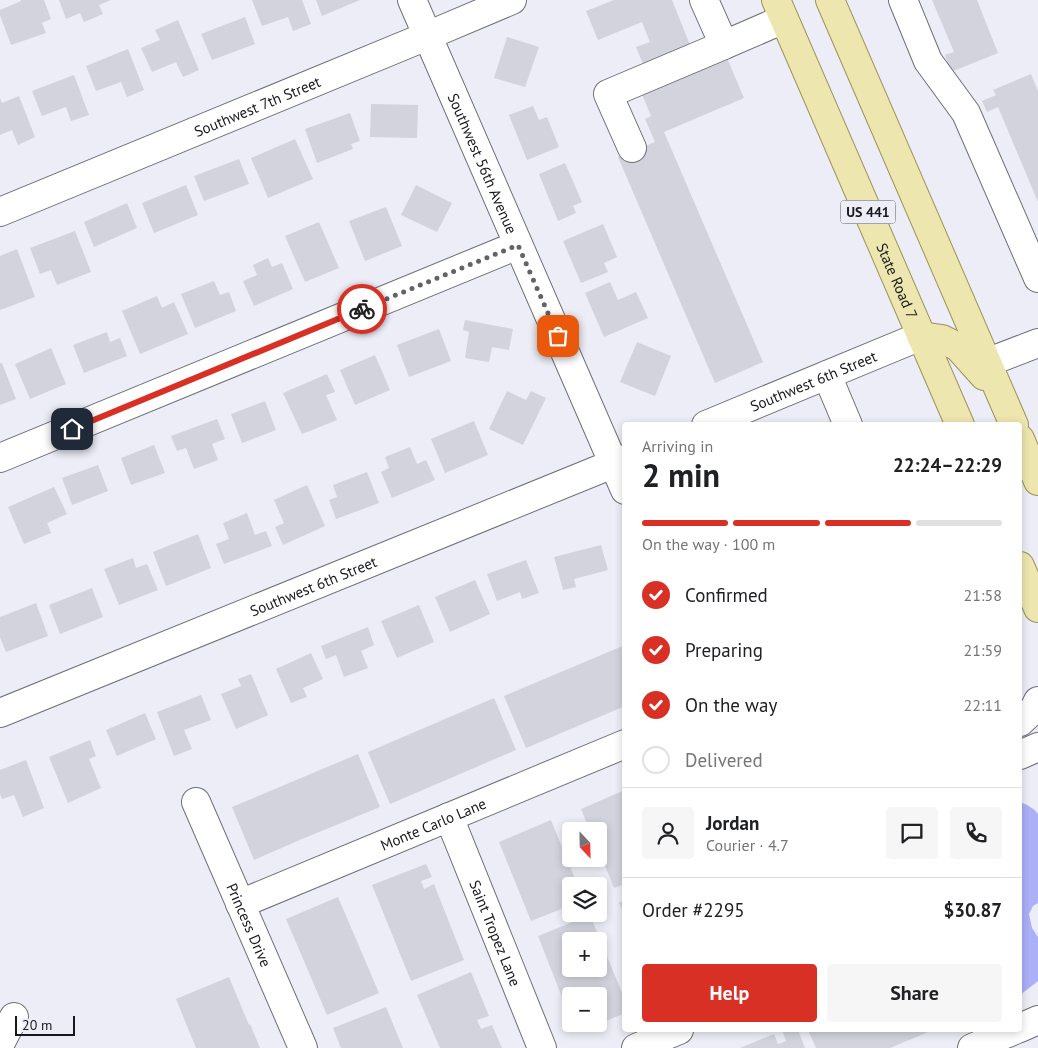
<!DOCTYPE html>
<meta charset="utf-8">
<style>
:root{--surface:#fff;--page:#f6f6f6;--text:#202124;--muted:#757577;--line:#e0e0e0;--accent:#d93025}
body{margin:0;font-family:"PT Sans",sans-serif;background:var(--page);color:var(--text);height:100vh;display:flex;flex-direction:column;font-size:19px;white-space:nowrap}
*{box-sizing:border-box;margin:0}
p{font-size:16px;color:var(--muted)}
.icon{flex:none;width:28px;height:28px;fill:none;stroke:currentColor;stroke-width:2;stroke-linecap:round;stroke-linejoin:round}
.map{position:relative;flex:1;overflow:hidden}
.panel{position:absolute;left:622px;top:422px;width:400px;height:610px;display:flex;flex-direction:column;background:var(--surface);border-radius:5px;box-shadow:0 2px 8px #0003}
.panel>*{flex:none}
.needle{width:32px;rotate:158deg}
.fabs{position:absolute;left:562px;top:822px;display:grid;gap:10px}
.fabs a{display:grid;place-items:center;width:45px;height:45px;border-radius:5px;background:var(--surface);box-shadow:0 2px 8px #0003;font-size:25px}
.scale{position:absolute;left:15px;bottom:12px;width:60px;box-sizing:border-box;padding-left:5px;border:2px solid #17181b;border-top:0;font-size:14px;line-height:18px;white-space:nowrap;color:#17181b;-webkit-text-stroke:4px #ecedf6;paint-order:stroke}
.pin{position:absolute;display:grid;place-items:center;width:42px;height:42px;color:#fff;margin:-21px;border-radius:10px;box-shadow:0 2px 8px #0006}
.courier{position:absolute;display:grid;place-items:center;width:50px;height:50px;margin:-25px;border:4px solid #d93025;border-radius:50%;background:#fff;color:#222;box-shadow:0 1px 6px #0007}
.headline em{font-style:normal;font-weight:800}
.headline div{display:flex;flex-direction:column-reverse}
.headline{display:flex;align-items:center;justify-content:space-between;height:85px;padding:0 20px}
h1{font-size:32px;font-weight:800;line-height:38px}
.bar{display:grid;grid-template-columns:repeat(4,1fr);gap:8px 5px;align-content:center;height:60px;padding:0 20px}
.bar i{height:6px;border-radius:4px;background:var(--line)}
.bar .on{background:var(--accent)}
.bar p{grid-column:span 4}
.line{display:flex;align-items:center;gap:12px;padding:0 20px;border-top:1px solid var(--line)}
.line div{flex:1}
.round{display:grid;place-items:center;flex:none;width:52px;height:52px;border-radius:5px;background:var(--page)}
ol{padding:0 20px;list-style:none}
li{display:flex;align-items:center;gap:15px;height:55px}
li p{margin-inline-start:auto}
li .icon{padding:5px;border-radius:50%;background:var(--accent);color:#fff;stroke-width:4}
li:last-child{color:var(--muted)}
li i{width:28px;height:28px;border:2px solid var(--line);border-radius:50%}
.cta{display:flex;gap:10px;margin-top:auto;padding:10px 20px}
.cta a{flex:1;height:58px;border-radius:5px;background:var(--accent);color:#fff;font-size:20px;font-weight:800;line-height:58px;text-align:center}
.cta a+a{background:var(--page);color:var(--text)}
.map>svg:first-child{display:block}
.water{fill:#abb0f7}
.building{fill:#d2d3dc;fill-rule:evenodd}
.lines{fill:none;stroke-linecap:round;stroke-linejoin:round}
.minor-casing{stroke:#6e6f77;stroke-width:30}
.major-casing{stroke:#9b9359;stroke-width:30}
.minor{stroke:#fff;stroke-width:28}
.major{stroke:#eee6af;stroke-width:28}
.done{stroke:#626368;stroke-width:5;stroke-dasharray:0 9}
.route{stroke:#d93025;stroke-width:6}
.labels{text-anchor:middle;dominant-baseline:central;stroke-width:4.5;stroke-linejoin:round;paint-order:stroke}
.shield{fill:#ecedf6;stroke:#57585d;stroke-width:1}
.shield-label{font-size:14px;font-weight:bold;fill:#17181b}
.street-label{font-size:15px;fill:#17181b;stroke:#ecedf6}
</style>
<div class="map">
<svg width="1038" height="1048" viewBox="0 0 1038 1048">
<rect width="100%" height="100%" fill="#ecedf6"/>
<path class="water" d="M1020 802C1026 804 1035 809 1038 814V903L1033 906 1029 914 1032 928 1038 937V981L1020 995Z"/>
<path class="building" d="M21 0H44L51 19 42 23 46 33 11 45 0 15V10L21 1Z
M59 0H111L99 5 103 14 84 22 80 13 66 19Z
M252 0H302L311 24 293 31 288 17 262 26Z
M316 0H360L322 16Z
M614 0H672L692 50 645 69 636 47 650 42 642 22 598 40 586 11Z
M932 0H977L998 53 951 72 945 55 954 52Z
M245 17 255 44 212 60 201 34Z
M178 20 199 70 183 77 176 62 152 72 141 48 160 40 155 30Z
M507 37 539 47 525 87 494 78Z
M128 49 144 90 127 97 121 82 96 91 86 66Z
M724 51 744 98 664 132 763 362 715 383 618 157 655 142 645 119 651 116 639 87Z
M1031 74 1038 91V202L998 107 987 112 982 101 996 95 993 90Z
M74 75 89 115 71 121 66 107 42 116 32 91Z
M19 96 35 137 18 145 12 130 0 135V98L2 103Z
M371 104 418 105 417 138 370 137Z
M533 106 539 120 547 117 559 147 527 160 509 115Z
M350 113 360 141 351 144 353 149 317 163 305 129Z
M295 139 313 179 268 198 251 158Z
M239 159 249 184 204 201 194 176Z
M565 163 582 202 573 206 576 213 558 221 539 174Z
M186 185 198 215 154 233 142 203Z
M416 185 452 203 437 232 401 215Z
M127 203 137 228 94 247 84 222Z
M386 207 402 246 365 261 349 221Z
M319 222 339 268 305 282 285 236Z
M603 224 617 257 604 263 608 272 581 283 563 241Z
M75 231 91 272 57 285 51 270 40 274 30 248Z
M17 249 35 297 0 310V256Z
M268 258 272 267 282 263 293 289 254 306 243 281 257 275 253 265Z
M214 281 220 295 229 292 236 311 195 328 181 294Z
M610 282 618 300 636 292 648 318 604 337 585 293Z
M157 296 162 308 174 302 188 334 140 354 122 311Z
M465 320 513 329 509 350 492 347 489 362 465 358 469 332 463 330Z
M439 329 451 361 409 377 397 345Z
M107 332 110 342 120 338 127 356 84 373 73 345Z
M637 342 671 356 655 396 620 382Z
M51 348 66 384 30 399 15 364Z
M375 355 390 390 355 405 340 370Z
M0 363H2L16 399 0 405Z
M327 374 335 392 326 395 337 420 302 434 283 393Z
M507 391 526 400 531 391 546 398 523 445 489 429Z
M265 401 276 430 242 443 231 414Z
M217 419 225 439 212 444 218 460 194 469 186 448 177 451 171 436Z
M474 421 488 455 445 473 431 439Z
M154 445 165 473 131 485 121 458Z
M410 447 417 464 426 460 435 480 392 498 381 472 389 468 385 457Z
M98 465 108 491 72 505 62 478Z
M367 472 379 503 336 519 329 500 337 497 333 485Z
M307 485 325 526 283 545 275 527 284 523 274 500Z
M54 487 67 514 47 523 51 533 24 544 8 507Z
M247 513 255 535 266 531 272 546 224 564 216 544 229 539 223 523Z
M198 534 211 568 166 586 153 552Z
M601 545 608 570 574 579 576 587 563 590 554 557Z
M133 558 136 568 147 564 158 590 119 605 104 569Z
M526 560 539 593 522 599 520 592 497 601 487 574Z
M475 580 490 614 450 632 435 597Z
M92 588 103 617 60 634 49 605Z
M36 603 48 636 6 652 0 637V617Z
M419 605 434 642 397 658 381 621Z
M368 627 374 645 361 651 368 668 344 677 336 655 326 659 321 646Z
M625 645V706L526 748 504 696Z
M311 653 323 679 303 688 307 697 291 703 276 669Z
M251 674 268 715 236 729 221 694 241 686 238 679Z
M201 695 211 720 184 730 192 749 174 756 157 712Z
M494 698 516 750 390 804 368 752Z
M145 713 156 739 117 756 106 730Z
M90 740 96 756 89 759 101 788 68 803 49 757Z
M358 754 380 807 302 839 254 860 232 807Z
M26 760 44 808 23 817 14 795 2 799 0 794V770Z
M625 790V884L614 888 599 851V831H590L581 809Z
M551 820 578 886H571V905L531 921 499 842Z
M426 864 432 877 421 881 424 889 434 884 464 960 411 981 372 885Z
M338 897 379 993 327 1015 286 919Z
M625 900V916L619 903Z
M590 915 625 1000V1013L599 1024V996H571V1014L569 1015 538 936ZM571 941H599V969H571Z
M471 972 489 1016 477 1020 481 1029 492 1025 502 1048H440L417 995Z
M229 977 249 1025 250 1024 260 1048H196L176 999Z
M386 1007 403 1048H341L333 1028Z
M574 1024H598L578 1032Z
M782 1030H798L805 1048H740L774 1034 778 1044 786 1041Z
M808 1030H933L890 1048H816Z"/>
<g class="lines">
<g class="minor-casing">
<g id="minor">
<path id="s1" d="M412 0 625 490"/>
<path d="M704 0 724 45 784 19"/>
<path d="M903 0 928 61 966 113 1038 278"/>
<path d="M632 148 608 94 724 45"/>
<path id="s2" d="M0 212 427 36 512 0"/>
<path d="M986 363 1038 343"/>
<path d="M827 375 848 425"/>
<path id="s3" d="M706 425 921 336"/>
<path d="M0 458 518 245"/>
<path id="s4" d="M0 713 625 459"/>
<path d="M1020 722 1034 709 1038 701"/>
<path d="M1020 755 1038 747"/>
<path id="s5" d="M196 802 303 1048"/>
<path id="s6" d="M449 817 542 1048"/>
<path id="s7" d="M240 904 625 744"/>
<path d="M1020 1028 1038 1020"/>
<path d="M0 1044 14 1017"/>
<path d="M636 1048 679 1030"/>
<path d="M972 1048 1015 1030"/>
</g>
</g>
<g class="major-casing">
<g id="major">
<path id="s8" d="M776 0 960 425"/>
<path d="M830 0 1014 425"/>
<path d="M921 336 942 339 958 347 984 376"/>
<path d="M1020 439 1038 481"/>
<path d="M1020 566 1038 608"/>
</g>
</g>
<use href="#minor" class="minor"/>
<use href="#major" class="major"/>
</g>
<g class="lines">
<path class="done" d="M362 309 518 245 558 336"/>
<path class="route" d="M72 429 362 309"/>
</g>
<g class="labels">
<rect class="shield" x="840.5" y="200.5" width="55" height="23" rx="4"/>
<g class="shield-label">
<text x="868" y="212">US 441</text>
</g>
<g class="street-label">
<text stroke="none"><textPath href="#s2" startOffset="278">Southwest 7th Street</textPath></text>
<text stroke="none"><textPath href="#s1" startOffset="178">Southwest 56th Avenue</textPath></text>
<text stroke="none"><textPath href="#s8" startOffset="306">State Road 7</textPath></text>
<text stroke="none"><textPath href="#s3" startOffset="116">Southwest 6th Street</textPath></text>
<text stroke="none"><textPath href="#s4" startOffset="338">Southwest 6th Street</textPath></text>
<text stroke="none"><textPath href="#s7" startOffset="209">Monte Carlo Lane</textPath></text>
<text stroke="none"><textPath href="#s5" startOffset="134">Princess Drive</textPath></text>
<text stroke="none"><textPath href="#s6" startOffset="125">Saint Tropez Lane</textPath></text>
</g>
</g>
</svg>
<div class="fabs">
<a><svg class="needle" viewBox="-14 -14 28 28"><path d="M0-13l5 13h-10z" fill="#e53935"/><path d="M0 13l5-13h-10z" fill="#757577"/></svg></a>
<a><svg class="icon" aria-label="layers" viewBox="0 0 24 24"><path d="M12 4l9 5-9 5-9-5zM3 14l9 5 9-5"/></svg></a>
<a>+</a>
<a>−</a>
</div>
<div class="scale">20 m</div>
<div class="pin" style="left:558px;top:336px;background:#ea580c"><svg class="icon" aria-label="bag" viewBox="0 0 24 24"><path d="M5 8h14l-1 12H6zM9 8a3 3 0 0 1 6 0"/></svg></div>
<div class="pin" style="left:72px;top:429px;background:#1f2937"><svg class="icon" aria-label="home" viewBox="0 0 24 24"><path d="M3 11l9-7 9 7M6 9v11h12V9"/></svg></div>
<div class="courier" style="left:362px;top:309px"><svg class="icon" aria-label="bike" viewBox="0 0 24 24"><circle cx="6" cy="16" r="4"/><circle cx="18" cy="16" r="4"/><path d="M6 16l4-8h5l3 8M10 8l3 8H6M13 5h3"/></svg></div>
<section class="panel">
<div class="headline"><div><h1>2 min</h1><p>Arriving in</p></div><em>22:24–22:29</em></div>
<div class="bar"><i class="on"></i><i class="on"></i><i class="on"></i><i></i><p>On the way · 100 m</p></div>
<ol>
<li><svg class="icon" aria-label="check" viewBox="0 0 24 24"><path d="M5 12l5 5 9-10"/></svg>Confirmed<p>21:58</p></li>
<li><svg class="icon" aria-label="check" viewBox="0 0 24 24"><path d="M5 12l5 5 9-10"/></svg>Preparing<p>21:59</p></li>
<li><svg class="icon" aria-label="check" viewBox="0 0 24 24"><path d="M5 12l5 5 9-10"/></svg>On the way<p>22:11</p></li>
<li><i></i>Delivered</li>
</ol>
<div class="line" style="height:90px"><a class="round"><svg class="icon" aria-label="person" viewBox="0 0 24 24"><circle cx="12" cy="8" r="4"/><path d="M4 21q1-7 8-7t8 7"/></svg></a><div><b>Jordan</b><p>Courier · 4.7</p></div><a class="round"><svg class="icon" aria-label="chat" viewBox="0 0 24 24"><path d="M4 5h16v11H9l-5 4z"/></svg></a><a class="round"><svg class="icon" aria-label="phone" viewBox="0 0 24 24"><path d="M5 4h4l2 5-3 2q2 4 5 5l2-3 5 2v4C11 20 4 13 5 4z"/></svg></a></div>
<div class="line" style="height:65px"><div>Order #2295</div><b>$30.87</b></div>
<div class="cta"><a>Help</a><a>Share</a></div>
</section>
</div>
